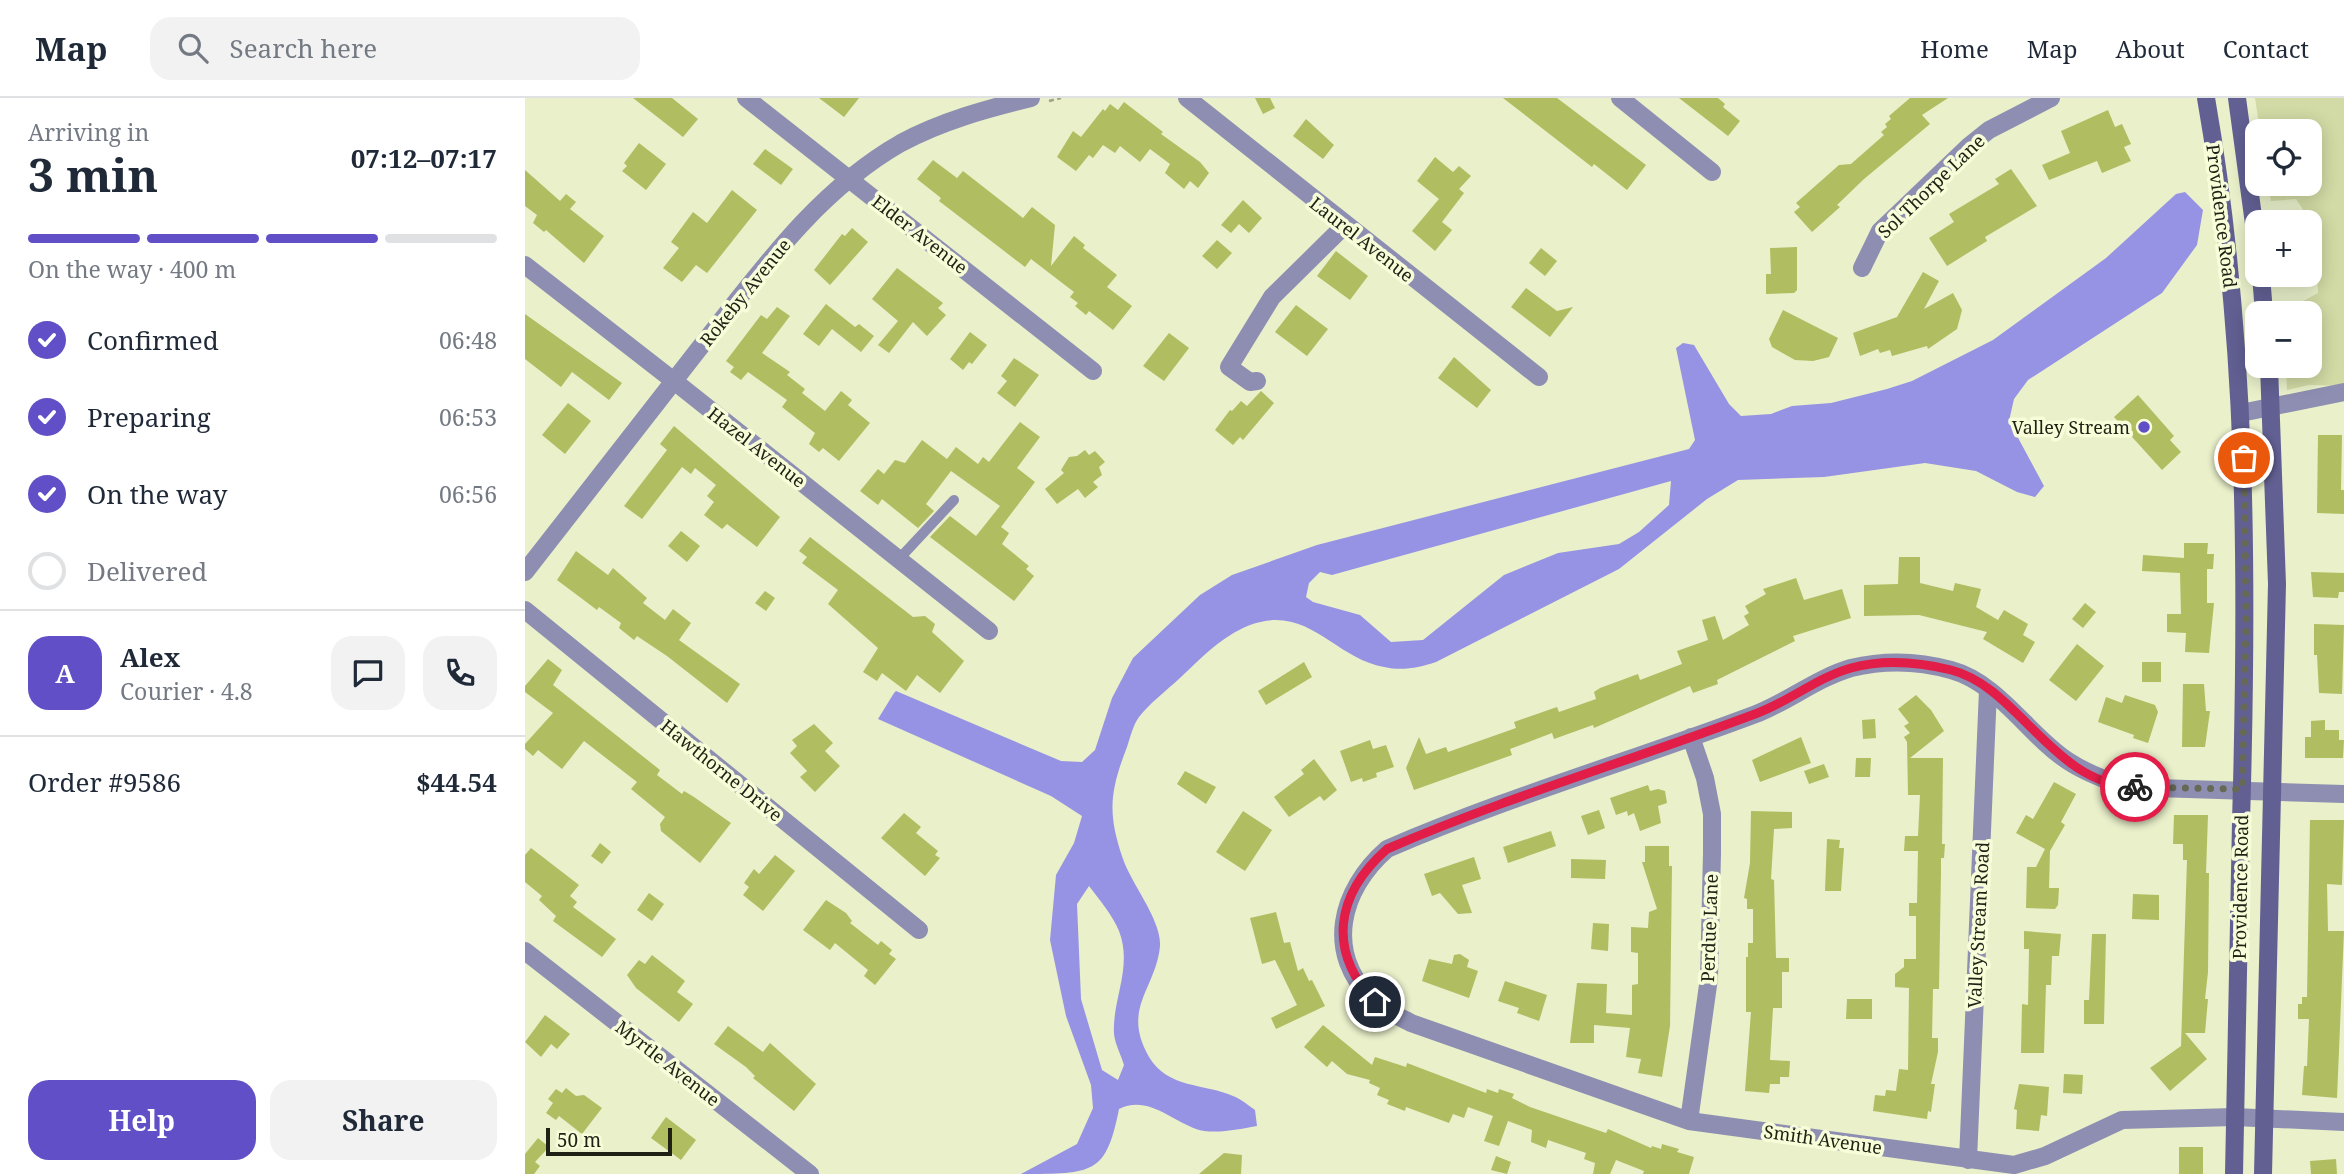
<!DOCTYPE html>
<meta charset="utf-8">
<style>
:root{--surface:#fff;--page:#f2f2f3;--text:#1f2937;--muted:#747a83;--line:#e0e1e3;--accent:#604fc7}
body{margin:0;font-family:"Noto Serif",serif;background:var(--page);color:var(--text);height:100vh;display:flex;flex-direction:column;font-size:26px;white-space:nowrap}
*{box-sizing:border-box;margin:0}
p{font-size:23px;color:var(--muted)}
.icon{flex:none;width:38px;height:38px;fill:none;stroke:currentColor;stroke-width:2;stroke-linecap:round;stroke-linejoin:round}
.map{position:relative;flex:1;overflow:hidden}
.drawer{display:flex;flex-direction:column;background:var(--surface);width:525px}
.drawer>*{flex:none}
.tools{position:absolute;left:1720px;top:21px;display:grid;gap:14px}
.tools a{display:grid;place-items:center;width:77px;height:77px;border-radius:14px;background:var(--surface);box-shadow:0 4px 18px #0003;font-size:35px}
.scale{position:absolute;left:21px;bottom:18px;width:126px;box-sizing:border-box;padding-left:7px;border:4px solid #1f2114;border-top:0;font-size:19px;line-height:24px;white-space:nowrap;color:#1f2114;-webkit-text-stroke:5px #f7fdd8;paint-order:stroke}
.pin{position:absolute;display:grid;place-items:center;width:60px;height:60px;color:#fff;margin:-30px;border:4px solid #fff;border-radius:50%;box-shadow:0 2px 7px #0007}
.courier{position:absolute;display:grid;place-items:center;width:70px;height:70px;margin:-35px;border:5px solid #e11d48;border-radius:50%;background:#fff;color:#222;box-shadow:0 2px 9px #0007}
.summary em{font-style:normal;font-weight:700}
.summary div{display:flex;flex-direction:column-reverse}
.summary{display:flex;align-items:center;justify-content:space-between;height:119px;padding:0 28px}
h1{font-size:46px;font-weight:700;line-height:52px}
.bar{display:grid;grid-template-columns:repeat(4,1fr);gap:10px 7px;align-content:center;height:84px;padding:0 28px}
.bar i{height:9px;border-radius:5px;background:var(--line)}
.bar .selected{background:var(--accent)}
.bar p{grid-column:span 4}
.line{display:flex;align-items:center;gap:18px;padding:0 28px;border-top:2px solid var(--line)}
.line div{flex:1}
.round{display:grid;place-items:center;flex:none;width:74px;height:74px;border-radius:21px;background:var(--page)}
ol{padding:0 28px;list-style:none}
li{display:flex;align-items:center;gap:21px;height:77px}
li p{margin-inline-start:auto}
li .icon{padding:7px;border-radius:50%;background:var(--accent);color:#fff;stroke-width:4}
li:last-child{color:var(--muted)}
li i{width:38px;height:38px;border:4px solid var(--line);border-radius:50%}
.action{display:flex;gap:14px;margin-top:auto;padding:14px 28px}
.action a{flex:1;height:80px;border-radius:21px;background:var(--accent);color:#fff;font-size:28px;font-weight:700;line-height:80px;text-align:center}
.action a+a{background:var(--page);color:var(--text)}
header{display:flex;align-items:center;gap:42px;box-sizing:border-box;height:98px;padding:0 35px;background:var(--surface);border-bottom:2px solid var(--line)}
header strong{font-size:33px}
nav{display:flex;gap:38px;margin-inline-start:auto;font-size:24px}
.search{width:490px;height:63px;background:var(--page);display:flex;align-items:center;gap:18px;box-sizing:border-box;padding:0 24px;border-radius:21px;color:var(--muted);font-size:26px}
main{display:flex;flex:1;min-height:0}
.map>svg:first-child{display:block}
.green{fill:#d2daa5}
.water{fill:#9693e4;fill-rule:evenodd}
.building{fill:#b1bd61}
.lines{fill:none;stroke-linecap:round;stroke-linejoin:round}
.path{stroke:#9ea387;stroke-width:2.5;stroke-dasharray:5 3.5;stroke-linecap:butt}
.service{stroke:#8d8eb1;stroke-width:10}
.minor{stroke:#8d8eb1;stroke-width:18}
.tertiary{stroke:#8d8eb1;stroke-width:18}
.secondary{stroke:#626093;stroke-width:18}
.done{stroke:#666954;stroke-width:7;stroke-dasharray:0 12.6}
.route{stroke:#e11d48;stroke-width:9}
.poi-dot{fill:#604fc7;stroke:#f7fdd8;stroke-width:2.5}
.labels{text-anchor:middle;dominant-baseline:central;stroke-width:7;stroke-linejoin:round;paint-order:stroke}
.street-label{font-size:18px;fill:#1f2114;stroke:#f7fdd8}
.poi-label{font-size:18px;fill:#1f2114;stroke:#f7fdd8;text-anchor:end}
</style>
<header>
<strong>Map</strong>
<div class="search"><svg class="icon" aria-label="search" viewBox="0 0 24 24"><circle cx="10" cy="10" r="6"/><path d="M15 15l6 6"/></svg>Search here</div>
<nav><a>Home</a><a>Map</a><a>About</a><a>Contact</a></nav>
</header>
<main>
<section class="drawer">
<div class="summary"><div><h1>3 min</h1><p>Arriving in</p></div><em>07:12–07:17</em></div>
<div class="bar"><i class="selected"></i><i class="selected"></i><i class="selected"></i><i></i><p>On the way · 400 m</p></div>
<ol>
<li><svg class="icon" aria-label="check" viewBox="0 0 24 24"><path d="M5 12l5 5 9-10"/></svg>Confirmed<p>06:48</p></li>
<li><svg class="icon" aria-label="check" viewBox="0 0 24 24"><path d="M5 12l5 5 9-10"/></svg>Preparing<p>06:53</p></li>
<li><svg class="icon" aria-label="check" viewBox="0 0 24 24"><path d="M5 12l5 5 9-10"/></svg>On the way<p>06:56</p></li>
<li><i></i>Delivered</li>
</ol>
<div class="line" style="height:126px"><b class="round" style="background:var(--accent);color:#fff">A</b><div><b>Alex</b><p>Courier · 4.8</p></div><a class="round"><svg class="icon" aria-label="chat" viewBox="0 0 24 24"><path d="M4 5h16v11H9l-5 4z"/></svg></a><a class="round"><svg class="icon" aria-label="phone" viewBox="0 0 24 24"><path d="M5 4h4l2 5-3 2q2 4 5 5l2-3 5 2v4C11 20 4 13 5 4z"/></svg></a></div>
<div class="line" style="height:91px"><div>Order #9586</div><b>$44.54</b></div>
<div class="action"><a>Help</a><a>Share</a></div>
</section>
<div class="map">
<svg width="1819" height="1076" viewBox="0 0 1819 1076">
<rect width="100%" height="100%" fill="#e9f0ca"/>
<path class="green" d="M1730 0H1819V288L1784 287 1762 292 1761 272 1755 268H1785V215H1756L1793 195 1791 131 1771 101 1746 103 1743 86H1785V33H1735Z"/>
<path class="water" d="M1660 94 1678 112 1672 147 1637 195 1503 282 1489 301 1484 323 1519 388 1510 399 1492 394 1451 373 1400 365 1299 379 1213 382 1182 401 1094 471 911 564C893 570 877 573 859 569 807 560 781 501 718 530 693 542 675 561 656 579 642 592 625 605 614 619 608 627 605 640 602 649 585 693 582 715 598 761 606 785 637 823 635 848 631 891 596 910 624 959 643 991 679 985 708 998 716 1001 723 1007 730 1012L732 1028C715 1031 688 1037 671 1031 646 1022 622 997 594 1011 581 1076 569 1076 496 1076L552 1046 568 1010 566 987 541 918 525 842 531 777 549 745 557 718 526 698 353 621 369 595 371 593 536 663 557 664 570 652 587 600 608 560 675 497 707 477 792 447 1164 351 1170 342 1151 250 1158 245 1169 247 1204 306 1216 318 1246 316 1267 308 1306 305 1362 291 1387 283 1468 242 1581 160 1651 96ZM1146 383 1144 407 1114 434 1094 446 1033 455 979 477 898 542 866 544 835 517 788 504 781 499 784 485 795 474 807 477ZM564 788C574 801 588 818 594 833 608 869 587 901 589 936 590 946 596 957 599 967L593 982 577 972 556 901 552 806Z"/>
<path class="building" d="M108 0H147L173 21 158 39Z
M294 0H334L319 19Z
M730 0H745L750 10 738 16Z
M978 0H1032L1121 67 1102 92 1069 66 1067 69Z
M1154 0H1193L1200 6 1198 9 1215 23 1203 38Z
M1385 0H1423L1397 17 1405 26 1339 81 1312 107 1315 109 1287 134 1269 114 1275 109 1271 105 1314 67 1326 66 1359 37 1356 34 1362 29 1360 26 1366 21 1364 18Z
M599 4 638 34 636 36 675 64 684 75 673 90 665 83 659 91 640 75 645 66 625 51 615 64 595 48 590 55 578 47 568 60 564 57 551 73 532 59 548 33 556 39 578 11 580 13 585 6 593 12Z
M1583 12 1590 29 1597 26 1606 46 1599 49 1606 63 1577 75 1572 63 1524 82 1517 67 1545 55 1536 33Z
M781 21 809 47 798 61 768 38Z
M114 45 141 66 121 92 97 73 102 68 99 65Z
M240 51 268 71 256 87 228 66Z
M910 59 928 74 934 68 946 78 934 91 939 95 917 124 927 132 910 153 887 133 914 101 892 83Z
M408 62 432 80 438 73 498 120 507 109 530 127 526 168 549 138 560 147 558 150 592 177 582 189 607 208 588 232 564 213 561 217 550 208 553 205 545 199 549 194 506 161 500 169 414 103 416 100 392 81Z
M1486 71 1512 108 1460 139 1462 143 1422 168 1404 140 1429 124 1424 116 1474 86 1470 81Z
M0 72 35 103 41 96 51 104 45 111 79 138 59 165 21 132 19 134 8 125 12 117 0 108Z
M207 92 232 112 182 175 171 167 157 184 138 170 154 150 146 144 168 114 182 125Z
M718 102 737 120 724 135 714 126 706 135 696 127Z
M327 130 343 144 305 187 289 172 317 136 320 138Z
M692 142 707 155 692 171 677 158Z
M1272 149V192L1269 195 1241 196V176H1246L1245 150Z
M1016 150 1032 163 1020 178 1004 165Z
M811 153 843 178 825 202 792 178Z
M372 170 418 205 413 210 421 217 402 238 388 224 364 255 353 247 373 223 347 201Z
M1398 174 1414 183 1399 211 1428 195 1437 212 1432 231 1403 251 1402 248 1367 258 1365 252 1355 255 1353 251 1335 258 1328 235 1372 219Z
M1001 190 1032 213 1048 209 1025 239 986 209Z
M301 206 330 229 334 226 349 238 336 254 307 231 294 248 278 236Z
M771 207 803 231 782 258 750 234Z
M252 209 265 218 237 255 265 274 262 277 280 291 277 295 300 313 316 293 327 302 323 307 345 325 314 363 298 350 294 354 284 346 290 335 257 309 262 302 223 274 216 282 205 274 209 269 201 263 236 217 242 221Z
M1258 212 1313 240 1304 259 1288 263 1270 262 1247 249 1244 241Z
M0 216 97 285 84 302 47 274 36 289 0 261Z
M445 234 462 247 447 266 444 264 438 272 425 261Z
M644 235 664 250 639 283 618 268Z
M929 259 966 292 952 310 913 280Z
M489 260 514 277 490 309 472 295 482 283 476 278Z
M736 293 749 305 718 342 715 339 708 347 690 332 705 312 707 313 716 303 722 308Z
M1613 297 1649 338 1645 342 1656 354 1637 372 1589 319Z
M43 305 66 323 40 356 17 337Z
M495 324 515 339 492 370 510 384 476 429 484 435 477 446 504 468 501 471 509 478 489 503 405 439 425 418 451 438 475 408 426 373 401 406 409 413 393 430 357 401 353 407 335 393 353 371 359 376 370 362 380 365 397 342 422 361 431 349 453 366 458 359 464 364Z
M149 328 255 419 232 449 202 426 197 431 179 417 189 404 182 398 191 387 170 370 166 376 157 369 117 421 99 408 142 352 135 346Z
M1793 337H1817L1816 392H1819V416L1792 415Z
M560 352 564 357 570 353 580 364 574 369 577 377 568 384 573 389 560 400 553 391 532 406 520 391 539 375 536 372 544 359 552 358Z
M156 433 175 448 162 464 143 448Z
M285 439 388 519 400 518 410 526 407 534 439 563 415 595 392 577 381 593 357 575 352 583 338 574 353 550 303 506 313 492 277 465 282 459 274 453Z
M1659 445H1683L1682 456H1689L1688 471H1682V505H1689L1684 555 1660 554 1661 535 1642 534V516H1656L1655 475 1617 473 1618 457 1659 460Z
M51 453 83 477 88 470 122 500 118 505 140 522 148 511 166 525 154 542 215 586 202 605 142 558 112 538 109 542 94 530 96 525 74 509 72 512 32 482Z
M1374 459H1395V485L1428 493 1430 485 1456 491 1451 509 1473 522 1479 512 1503 526 1498 537 1510 544 1498 565 1458 541 1462 534 1394 517 1339 518V487L1373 486Z
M1786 474 1819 475V494H1814L1813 500 1788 499Z
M1271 480 1279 502 1317 491 1326 520 1268 538 1270 543 1192 582 1193 586 1168 595 1165 588 1069 630 1068 627 1029 641 1027 635 985 651 987 657 889 692 881 670 894 639 901 656 921 649 923 654 991 630 989 624 1032 609 1034 614 1071 601 1069 594 1075 590 1113 576 1115 582 1157 566 1152 553 1183 542 1177 522 1190 518 1198 542 1224 527 1219 518 1224 515 1220 508 1241 496 1238 491Z
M240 493 250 500 241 513 230 505Z
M1560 505 1571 514 1558 530 1547 521Z
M1789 526 1819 527 1817 596 1794 595 1792 557H1789Z
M1552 546 1579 568 1551 603 1524 582Z
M23 561 37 572 28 587 135 672 132 677 144 686 157 696 159 693 169 699 206 725 175 765 136 733 135 726 140 719 106 691 112 684 59 643 37 671 13 652 8 658 0 651V646L28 615 0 594V588Z
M779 564 787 579 741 607 733 593Z
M1617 564H1636V584H1617Z
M1658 586H1679L1681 613H1685L1680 649H1657Z
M1391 597 1406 612 1419 633 1385 660H1418L1417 746H1420L1419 760H1416V774L1414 891H1408L1407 940H1413V954L1406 986H1410L1406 1014 1403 1013 1402 1021 1348 1013 1350 997 1360 998 1361 992 1371 993 1374 971 1383 972 1384 890 1370 889V876L1379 869V861H1391V818H1384V805H1392L1393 753H1379L1380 738H1393L1395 697H1383L1382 644 1379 639 1385 635 1379 628 1384 625 1373 611Z
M1600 597 1630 607 1633 614 1623 645 1608 640 1609 637 1573 624 1581 599 1597 605Z
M1350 621 1351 640 1338 641 1337 622Z
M1800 622V632H1814V642H1819L1818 660H1780V639H1786V623Z
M289 626 308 645 300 653 315 668 290 694 275 679 282 673 265 655 272 648 267 642Z
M1276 639 1286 665 1235 684 1227 662Z
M845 642 848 651 861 647 869 669 851 675 852 679 838 684 837 680 826 684 815 653Z
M1331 660H1346L1345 679H1330Z
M789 661 812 692 799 703 795 698 764 719 749 699 779 676 776 672Z
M1299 666 1304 679 1284 686 1279 673Z
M660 673 691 689 681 706 652 686Z
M1529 684 1551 696 1536 724 1540 727 1525 753 1524 790H1534L1533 807 1530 811 1501 810 1502 769H1511L1520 751 1491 735 1501 717 1508 721Z
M1123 687 1125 693 1133 691 1140 693 1142 705 1133 708 1136 725 1115 733 1109 715 1103 718 1102 713 1091 717 1085 700Z
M1074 712 1080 730 1063 737 1056 718Z
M718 713 747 732 720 773 691 754Z
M1226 713 1267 714V730L1249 731 1246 781 1249 782 1251 860H1264V874H1257V910H1248L1245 962 1265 963 1264 979H1255V986H1245L1244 995 1220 993 1226 914H1221V859H1223V845H1228V811H1222V801L1219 800 1225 765Z
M379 715 396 729 391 735 413 753 410 757 415 760 400 778 356 740Z
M1649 717H1683L1681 775H1684L1683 874 1680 901H1683L1680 935H1660L1682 961 1645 993 1625 970 1656 948 1662 762H1658V746H1648Z
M1785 722H1819L1817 787 1802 786 1803 833H1819L1812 1000 1777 997 1779 968H1782L1784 921H1773V906H1777V899H1782Z
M1026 733 1031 748 983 765 978 749Z
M1302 741 1315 742 1314 750H1319L1316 793H1300Z
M75 745 86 754 77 766 66 758Z
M1120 748H1144V768H1147L1145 928 1137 979 1113 975 1116 961 1101 959 1105 930 1069 927V945H1045L1052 885 1082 886 1081 915 1107 917V887L1113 886V855L1106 854V829L1123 830 1124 814 1132 811 1117 764H1120Z
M6 750 54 787 45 798 52 804 48 809 91 841 77 859 28 823 31 818 14 802 17 798 0 784V757Z
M250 757 270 773 238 813 218 797 224 789 219 785 229 771 234 776Z
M949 759 956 781 937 787 947 815 933 816 915 795 907 798 899 776Z
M1046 761 1081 762 1080 781 1046 780Z
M124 795 139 806 127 823 112 812Z
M1608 796 1634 797V822L1607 821Z
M301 802 321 815 327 823 325 825 353 847 356 843 367 852 364 856 371 861 350 887 339 878 343 872 310 845 305 852 278 832Z
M751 814 759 845 765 844 773 873 778 870 784 883 787 882 800 908 751 931 746 920 772 907 750 862 737 866 725 820Z
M1068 825 1084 826 1083 853 1066 851Z
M1499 833 1536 836 1534 858H1527L1526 887H1521L1519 955H1496L1497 906 1503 907 1504 851H1499Z
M1567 836H1581L1579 926H1559V902H1564Z
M935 856 944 862 942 869 953 873 944 900 897 883 904 861 927 866 929 857Z
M127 857 160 883 152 894 168 906 154 924 111 890 102 877 114 862 120 866Z
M980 883 1022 897 1014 923 992 915 994 910 973 903Z
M1322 901H1347V921H1321Z
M20 917 45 936 32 951 26 946 16 959 0 944Z
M798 927 847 967 850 959 881 969 882 965 961 995 962 991 973 995 974 991 989 996 987 1000 1005 1009 1081 1035 1083 1031 1126 1050 1127 1048 1136 1051 1137 1046 1154 1051 1152 1054 1169 1059 1164 1076H1118L1119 1073 1091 1062 1085 1076H1068L1070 1065 1059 1061 1061 1055 1023 1042 1021 1050 1006 1044 1007 1032 983 1023 974 1048 959 1043 968 1018 943 1009 939 1020 928 1016 924 1025 881 1009 880 1013 862 1006 864 1002 852 997 855 990 844 985 845 982 822 976 807 963 802 969 779 949Z
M203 928 238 954 245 945 291 986 269 1013 228 980 230 978 221 969 189 946Z
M1539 976 1558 977 1557 996 1538 995Z
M1494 986 1524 989 1522 1018 1516 1017 1514 1033 1491 1031 1492 1012 1489 1011Z
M41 990 51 998 59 997 77 1010 57 1036 34 1018 31 1022 21 1015 28 1005 23 1001 31 991 37 995Z
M141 1019 171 1042 156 1062 126 1040Z
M13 1040 24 1049 10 1064 15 1068 9 1076H0V1056Z
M1654 1049H1678V1076H1654Z
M699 1055 717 1057 716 1076H674Z
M971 1058 986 1064 982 1076 966 1072Z
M1811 1061 1812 1076H1786L1785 1063Z"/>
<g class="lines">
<path class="path" d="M524 3 536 0"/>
<path class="service" d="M374 461 429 402"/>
<path class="minor" d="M221 0 568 273
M662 0 1014 279
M1095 0 1187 74
M1337 170 1355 133 1444 48 1464 32 1526 0
M149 283 464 533
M732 283 725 284 704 269 747 199 819 128
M0 512 394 832
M1819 696 1601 689C1580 682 1561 675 1543 663 1503 637 1474 585 1426 572 1394 563 1359 562 1326 570 1292 580 1264 603 1231 616 1109 662 982 699 862 751 815 792 799 855 848 902 858 912 873 918 886 925L1164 1023 1489 1067 1520 1058 1597 1022 1710 1019 1819 1024
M0 853 285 1076
M1164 1023 1184 880 1187 755V716L1180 680 1166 639
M1443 1062 1463 592"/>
<path class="tertiary" d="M0 167 149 283
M1716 315 1819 294
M0 474C58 400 115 326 173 252 233 177 290 94 376 45 417 23 461 11 506 0"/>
<path class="secondary" d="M1681 0C1723 240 1723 481 1716 724 1713 841 1712 959 1709 1076
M1712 0 1732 148
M1736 177 1739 215
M1738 1076 1752 486 1744 268"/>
</g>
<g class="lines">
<path class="done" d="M1610 689 1717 691 1721 523 1719 360"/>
<path class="route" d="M850 904C802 853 810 797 862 751 982 699 1108 662 1230 616 1264 604 1291 580 1326 570 1359 561 1393 564 1426 572 1494 589 1528 687 1610 689"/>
</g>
<circle class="poi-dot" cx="1619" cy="329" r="7"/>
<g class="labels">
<g class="street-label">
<text transform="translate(1406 88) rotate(-44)">Sol Thorpe Lane</text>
<text transform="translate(1697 118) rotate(83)">Providence Road</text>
<text transform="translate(395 136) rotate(38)">Elder Avenue</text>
<text transform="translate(837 141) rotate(38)">Laurel Avenue</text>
<text transform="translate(220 194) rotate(-51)">Rokeby Avenue</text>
<text transform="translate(232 349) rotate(38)">Hazel Avenue</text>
<text transform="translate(197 672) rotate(39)">Hawthorne Drive</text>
<text transform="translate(1715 789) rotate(-89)">Providence Road</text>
<text transform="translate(1453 827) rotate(-87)">Valley Stream Road</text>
<text transform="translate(1184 830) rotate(-88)">Perdue Lane</text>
<text transform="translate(143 965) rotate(38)">Myrtle Avenue</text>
<text transform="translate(1298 1041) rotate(8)">Smith Avenue</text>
</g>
<g class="poi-label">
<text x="1605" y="329">Valley Stream</text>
</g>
</g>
</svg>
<div class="tools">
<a><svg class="icon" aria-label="locate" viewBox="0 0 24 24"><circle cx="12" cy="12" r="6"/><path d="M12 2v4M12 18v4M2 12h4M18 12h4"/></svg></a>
<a>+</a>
<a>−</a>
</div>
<div class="scale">50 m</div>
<div class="pin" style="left:1719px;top:360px;background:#ea580c"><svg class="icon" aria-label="bag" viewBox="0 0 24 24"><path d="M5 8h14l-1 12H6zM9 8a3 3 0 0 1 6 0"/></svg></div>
<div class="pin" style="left:850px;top:904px;background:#1f2937"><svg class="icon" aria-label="home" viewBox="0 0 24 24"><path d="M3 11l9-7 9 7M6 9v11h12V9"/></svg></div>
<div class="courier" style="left:1610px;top:689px"><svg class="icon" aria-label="bike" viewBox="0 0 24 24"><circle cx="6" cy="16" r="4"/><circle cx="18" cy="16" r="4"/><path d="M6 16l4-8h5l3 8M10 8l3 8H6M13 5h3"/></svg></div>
</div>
</main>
